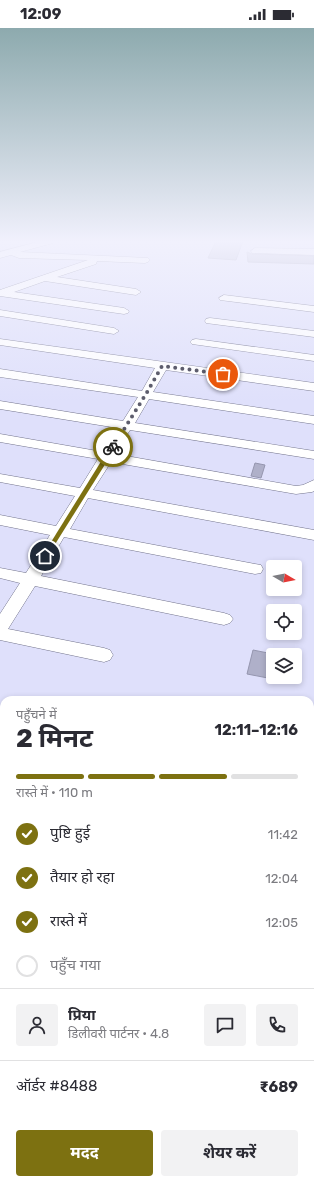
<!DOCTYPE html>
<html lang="hi">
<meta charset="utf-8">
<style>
:root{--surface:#fff;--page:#f2f2f3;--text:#2b2b33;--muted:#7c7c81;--line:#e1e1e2;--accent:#7d7111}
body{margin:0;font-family:Rubik,"Noto Sans Devanagari",sans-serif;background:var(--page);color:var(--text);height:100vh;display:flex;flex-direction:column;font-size:15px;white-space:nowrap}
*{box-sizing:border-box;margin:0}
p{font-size:13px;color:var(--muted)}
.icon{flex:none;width:22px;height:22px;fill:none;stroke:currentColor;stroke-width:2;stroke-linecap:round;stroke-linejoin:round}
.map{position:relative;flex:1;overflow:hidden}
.drawer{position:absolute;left:0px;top:668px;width:314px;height:488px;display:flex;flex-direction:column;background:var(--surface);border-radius:12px 12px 0 0;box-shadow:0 2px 6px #0003}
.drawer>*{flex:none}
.needle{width:26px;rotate:100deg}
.fabs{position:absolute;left:266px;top:532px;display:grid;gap:8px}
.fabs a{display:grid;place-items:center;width:36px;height:36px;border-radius:4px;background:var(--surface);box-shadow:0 2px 6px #0003;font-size:20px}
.pin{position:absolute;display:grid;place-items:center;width:34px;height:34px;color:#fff;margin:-17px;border:2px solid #fff;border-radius:50%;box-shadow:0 1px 4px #0007}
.courier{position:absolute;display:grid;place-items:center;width:40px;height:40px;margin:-20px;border:3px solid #7d7111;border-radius:50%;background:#fff;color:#222;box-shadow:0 1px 5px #0007}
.summary em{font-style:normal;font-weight:700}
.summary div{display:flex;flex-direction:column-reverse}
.summary{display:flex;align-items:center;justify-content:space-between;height:68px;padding:0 16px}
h1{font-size:26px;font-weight:700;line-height:30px}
.bar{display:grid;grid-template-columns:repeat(4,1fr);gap:6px 4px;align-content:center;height:48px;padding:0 16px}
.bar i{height:5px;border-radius:3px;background:var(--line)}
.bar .active{background:var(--accent)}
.bar p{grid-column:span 4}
.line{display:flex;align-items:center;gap:10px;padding:0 16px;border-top:1px solid var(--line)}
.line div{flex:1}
.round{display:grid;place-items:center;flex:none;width:42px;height:42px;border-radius:4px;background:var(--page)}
ol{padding:0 16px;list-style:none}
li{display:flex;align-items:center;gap:12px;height:44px}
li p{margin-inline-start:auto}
li .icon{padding:4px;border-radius:50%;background:var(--accent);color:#fff;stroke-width:4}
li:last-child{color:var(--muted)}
li i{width:22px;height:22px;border:2px solid var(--line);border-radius:50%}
.primary-button{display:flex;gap:8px;margin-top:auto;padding:8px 16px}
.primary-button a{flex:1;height:46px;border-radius:4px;background:var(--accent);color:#fff;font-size:16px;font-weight:700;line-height:46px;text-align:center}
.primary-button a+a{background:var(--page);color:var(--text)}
.status{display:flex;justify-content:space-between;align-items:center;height:28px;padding:0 20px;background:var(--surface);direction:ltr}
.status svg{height:11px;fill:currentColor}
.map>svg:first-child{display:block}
.building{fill:#afb0c9;stroke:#9596af}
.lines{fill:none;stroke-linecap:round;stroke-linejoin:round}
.minor-casing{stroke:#73748c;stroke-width:1}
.minor{fill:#fff;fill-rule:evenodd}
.route{fill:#7d7111}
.done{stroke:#5d5d6d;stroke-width:4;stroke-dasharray:0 7.2}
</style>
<div class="status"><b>12:09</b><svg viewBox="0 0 49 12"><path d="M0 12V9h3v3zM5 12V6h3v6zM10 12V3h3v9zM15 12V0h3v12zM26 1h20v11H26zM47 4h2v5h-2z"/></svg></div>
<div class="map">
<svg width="314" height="1156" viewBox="0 0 314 1156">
<rect width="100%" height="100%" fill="#dfe0fb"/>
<path class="building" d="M216 213H243L236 232 208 230Z
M247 224 252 226 314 228V236L248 234Z
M255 435 265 437 261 450 251 448Z
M253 622 273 626V651L247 646Z"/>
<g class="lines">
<g class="minor-casing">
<path id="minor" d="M41 213H54L53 215 20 224 148 230 150 232 148 234 145 235 97 233 96 236 57 249 136 261 141 264 136 267 45 253 14 264 124 280 129 283 128 285 124 286 0 268V262L88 232 19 230 11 227 0 230V224Z
M255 220 314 221V227L252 225 251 223Z
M224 267 314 278V284L220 272 219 270Z
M0 282 114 300 119 303 114 306 0 288Z
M210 290 314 303V309L206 295 205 293 206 291Z
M0 311 314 355V363L166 342 153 364 314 388V396L149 371 135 395 314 423V431L130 402 115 426 296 458 303 457 314 452V463L312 464 296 466 111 434 93 462 314 502V512L88 470 70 501 255 536 261 537 263 541 261 545 255 546 64 509 41 548 224 585 230 587 233 591 230 595 224 597 35 558 8 601 104 620 110 622 113 627 110 632 104 634 0 612V586L20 555 0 550V540L26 545 50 507 0 497V487L56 498 75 468 0 454V446L80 460 98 431 0 414V406L103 424 118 400 0 381V373L123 393 138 369 0 349V341L142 363 155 340 0 317Z
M196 311 314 327V333L192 316 190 314 192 312Z
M0 703H4V719H0Z
M310 704H314V720H310Z
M310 797 314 798V818L310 817Z
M310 904 314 905V929L310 928Z
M310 1040 314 1041V1069L310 1068Z
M0 1084 4 1085V1116L0 1115Z
M43 1152H75L77 1156H45Z
M184 1152H214L213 1156H183Z"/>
</g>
<use href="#minor" class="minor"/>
</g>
<linearGradient id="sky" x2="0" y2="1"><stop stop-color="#8daaae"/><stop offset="0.57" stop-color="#f1f1fd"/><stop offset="1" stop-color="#f1f1fd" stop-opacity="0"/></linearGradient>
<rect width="314" height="375" fill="url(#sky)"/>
<path class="route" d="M113 417 116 419 47 529H43V527L110 419Z"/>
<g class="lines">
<path class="done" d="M113 419 146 366 162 338 223 346"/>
</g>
</svg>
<div class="fabs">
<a><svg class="needle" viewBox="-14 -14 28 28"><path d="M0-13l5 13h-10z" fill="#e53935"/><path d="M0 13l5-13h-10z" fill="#7c7c81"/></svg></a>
<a><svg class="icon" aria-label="locate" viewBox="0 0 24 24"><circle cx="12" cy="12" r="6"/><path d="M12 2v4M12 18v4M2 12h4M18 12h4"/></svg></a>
<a><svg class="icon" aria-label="layers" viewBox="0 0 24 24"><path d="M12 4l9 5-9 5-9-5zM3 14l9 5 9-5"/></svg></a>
</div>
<div class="pin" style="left:223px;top:346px;background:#ea580c"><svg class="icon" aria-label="bag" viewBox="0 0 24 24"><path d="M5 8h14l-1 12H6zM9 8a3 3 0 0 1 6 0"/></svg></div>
<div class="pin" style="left:45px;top:528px;background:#1f2937"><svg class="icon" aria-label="home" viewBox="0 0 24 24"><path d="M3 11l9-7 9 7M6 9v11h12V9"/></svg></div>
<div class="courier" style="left:113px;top:419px"><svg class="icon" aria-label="bike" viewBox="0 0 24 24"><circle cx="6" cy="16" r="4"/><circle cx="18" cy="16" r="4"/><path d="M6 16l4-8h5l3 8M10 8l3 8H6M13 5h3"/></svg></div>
<section class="drawer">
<div class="summary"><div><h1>2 मिनट</h1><p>पहुँचने में</p></div><em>12:11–12:16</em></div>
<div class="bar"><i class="active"></i><i class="active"></i><i class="active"></i><i></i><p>रास्ते में · 110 m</p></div>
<ol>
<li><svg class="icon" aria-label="check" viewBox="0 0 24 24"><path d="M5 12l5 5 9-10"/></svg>पुष्टि हुई<p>11:42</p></li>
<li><svg class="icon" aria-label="check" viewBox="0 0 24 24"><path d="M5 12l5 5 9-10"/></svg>तैयार हो रहा<p>12:04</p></li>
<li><svg class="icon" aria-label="check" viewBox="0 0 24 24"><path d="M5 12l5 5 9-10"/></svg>रास्ते में<p>12:05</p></li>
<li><i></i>पहुँच गया</li>
</ol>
<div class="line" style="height:72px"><a class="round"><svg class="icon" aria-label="person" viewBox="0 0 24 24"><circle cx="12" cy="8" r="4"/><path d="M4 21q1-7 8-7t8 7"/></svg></a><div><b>प्रिया</b><p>डिलीवरी पार्टनर · 4.8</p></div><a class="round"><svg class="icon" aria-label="chat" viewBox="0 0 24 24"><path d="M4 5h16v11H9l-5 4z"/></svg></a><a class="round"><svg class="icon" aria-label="phone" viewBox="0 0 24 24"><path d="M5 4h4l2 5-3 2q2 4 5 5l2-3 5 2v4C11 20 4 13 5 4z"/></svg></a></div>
<div class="line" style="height:52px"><div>ऑर्डर #8488</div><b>₹689</b></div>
<div class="primary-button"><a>मदद</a><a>शेयर करें</a></div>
</section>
</div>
